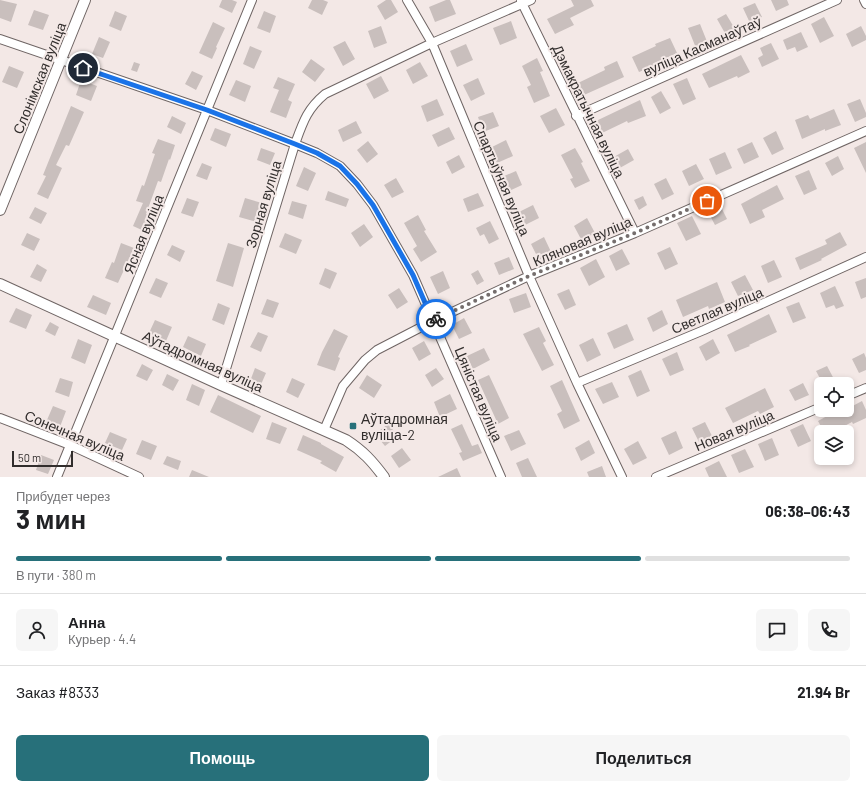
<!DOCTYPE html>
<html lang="ru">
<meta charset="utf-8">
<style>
:root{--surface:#fff;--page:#f6f6f6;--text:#202124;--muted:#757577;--line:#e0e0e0;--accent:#27707a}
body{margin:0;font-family:Barlow,sans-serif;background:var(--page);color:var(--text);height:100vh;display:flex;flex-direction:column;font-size:15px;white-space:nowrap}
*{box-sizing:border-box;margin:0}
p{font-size:13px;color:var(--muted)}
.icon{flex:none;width:22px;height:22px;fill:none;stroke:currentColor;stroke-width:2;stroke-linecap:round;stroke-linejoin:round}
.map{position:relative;height:477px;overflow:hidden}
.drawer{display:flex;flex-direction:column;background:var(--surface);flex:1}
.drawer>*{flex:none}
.fabs{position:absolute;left:814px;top:377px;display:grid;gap:8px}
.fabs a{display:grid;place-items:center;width:40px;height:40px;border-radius:6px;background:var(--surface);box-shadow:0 2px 6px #0003;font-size:20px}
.scale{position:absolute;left:12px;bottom:10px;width:61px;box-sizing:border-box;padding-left:4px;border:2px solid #312d2c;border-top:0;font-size:11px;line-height:14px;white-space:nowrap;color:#312d2c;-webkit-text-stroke:3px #f3e8e6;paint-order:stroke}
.pin{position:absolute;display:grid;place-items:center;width:34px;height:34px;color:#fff;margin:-17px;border:2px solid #fff;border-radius:50%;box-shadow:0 1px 4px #0007}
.courier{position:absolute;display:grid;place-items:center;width:40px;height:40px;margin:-20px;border:3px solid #1a73e8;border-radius:50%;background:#fff;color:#222;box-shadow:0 1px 5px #0007}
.head em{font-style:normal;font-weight:700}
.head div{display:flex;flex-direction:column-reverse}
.head{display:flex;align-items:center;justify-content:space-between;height:68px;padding:0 16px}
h1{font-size:26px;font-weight:700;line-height:30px}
.bar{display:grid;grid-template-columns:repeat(4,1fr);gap:6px 4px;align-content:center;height:48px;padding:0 16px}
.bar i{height:5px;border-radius:3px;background:var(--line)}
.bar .active{background:var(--accent)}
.bar p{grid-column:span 4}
.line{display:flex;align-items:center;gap:10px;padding:0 16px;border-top:1px solid var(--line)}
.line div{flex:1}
.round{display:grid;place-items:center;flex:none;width:42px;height:42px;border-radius:6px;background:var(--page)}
.cta{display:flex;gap:8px;margin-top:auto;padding:8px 16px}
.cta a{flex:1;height:46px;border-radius:6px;background:var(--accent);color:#fff;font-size:16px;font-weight:700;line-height:46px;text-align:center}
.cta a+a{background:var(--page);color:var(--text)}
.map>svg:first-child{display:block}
.building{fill:#c9bfbd}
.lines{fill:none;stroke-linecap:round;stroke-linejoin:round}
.minor-casing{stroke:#6f6564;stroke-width:10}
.tertiary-casing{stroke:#6f6564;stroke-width:12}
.minor{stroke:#fff;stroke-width:8}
.tertiary{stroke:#fff;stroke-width:10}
.done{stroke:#756e6d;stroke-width:4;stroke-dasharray:0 7.2}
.route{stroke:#1a73e8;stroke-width:5}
.poi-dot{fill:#27707a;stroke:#f3e8e6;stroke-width:1.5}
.labels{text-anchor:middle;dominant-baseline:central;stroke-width:4;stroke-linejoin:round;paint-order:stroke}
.street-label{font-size:14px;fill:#312d2c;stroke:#f3e8e6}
.poi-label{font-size:14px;fill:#312d2c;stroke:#f3e8e6;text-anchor:start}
</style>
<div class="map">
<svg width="866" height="477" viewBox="0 0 866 477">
<rect width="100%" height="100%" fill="#f3e8e6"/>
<path class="building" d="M0 0 17 4 11 22 0 18Z
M222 0H232L237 2 232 13 219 7Z
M312 0H323L328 2 322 15 308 8Z
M386 0H391L398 12 385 20 377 6Z
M446 0H450L456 14 435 22 429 7Z
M571 0H591L594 6 570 18 574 25 555 34 547 19 574 6Z
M771 0H787L789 5 776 11Z
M755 3 762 17 750 23 743 8Z
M34 10 49 15 43 30 28 25Z
M115 11 127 16 121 31 109 26Z
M264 11 276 16 270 33 257 28Z
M726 14 735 29 726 35 717 19Z
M824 17 834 36 820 43 811 24Z
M511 21 517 38 500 45 493 28Z
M213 22 225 28 216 47 217 48 212 59 199 53Z
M700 24 708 44 696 48 688 28Z
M381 26 387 43 374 48 368 31Z
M861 26 866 36V40L852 47 846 34Z
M801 32 808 47 797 52 795 47 787 50 783 40Z
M99 37 110 42 103 58 92 54Z
M670 38 677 53 653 64 654 66 639 72 632 57 656 46 655 44Z
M345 41 355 59 343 66 333 47Z
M771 43 779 59 762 67 758 58 763 55 760 48Z
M466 44 473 60 457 67 450 51Z
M250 46 262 51 254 69 243 64Z
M741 55 750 72 738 78 737 76 709 88 702 74Z
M537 58 543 71 540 72 550 96 534 103 527 87 531 85 522 66Z
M311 59 325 69 315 82 302 72Z
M617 61 624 77 584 95 578 83 605 70 604 67Z
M134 62 140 64 137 72 131 70Z
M420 62 428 76 413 84 406 70Z
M9 66 24 72 17 88 2 82Z
M192 71 203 76 196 90 185 84Z
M381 76 389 91 374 99 366 84Z
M278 77 295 84 288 100 292 102 286 118 270 112 279 90 273 88Z
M478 78 485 94 471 101 463 85Z
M687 78 696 99 683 105 673 84Z
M81 80 97 86 91 101 76 95Z
M236 80 251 86 245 102 229 95Z
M661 91 671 108 660 114 651 97Z
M437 99 444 115 427 122 421 106Z
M860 99 866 113V117L855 122 847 104Z
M640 100 646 116 628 123 627 121 602 133 596 121Z
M71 106 84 112 69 146 66 145 56 165 62 168 48 199 37 194 46 176 43 175Z
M556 108 565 125 549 133 540 116Z
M834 109 841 125 825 131V129L802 139 795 120 808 115 810 119Z
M493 112 499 126 483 132 478 117Z
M172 116 186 123 181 134 167 127Z
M356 121 362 133 343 142 338 130Z
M449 127 455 139 438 147 432 135Z
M215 128 231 134 226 147 210 140Z
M776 131 784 149 772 155 763 138Z
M158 139 175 145 170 160 169 159 161 182 158 181 146 214 150 216 144 231 133 226 143 203 136 201 142 185 144 186 155 154 152 153Z
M506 140 513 156 497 163 490 148Z
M368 141 378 154 367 163 357 150Z
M752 142 759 157 744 164 737 149Z
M866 142V173L854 148Z
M261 148 275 153 270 165 257 160Z
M575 148 583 162 581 163 590 181 575 188 570 179 573 178 561 155Z
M628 149 634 160 618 169 612 158Z
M725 152 732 168 716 175 709 159Z
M459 155 465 167 452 174 446 162Z
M838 156 844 169 832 176 825 163Z
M202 163 212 167 207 180 196 176Z
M696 164 704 179 689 186 682 171Z
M304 167 316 173 308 191 296 186Z
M809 170 817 189 804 195 795 176Z
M516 171 522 185 509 191 502 177Z
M396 178 404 192 392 198 384 185Z
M666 178 674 194 662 200 654 184Z
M777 185 784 199 762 210 765 217 750 224 741 204Z
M328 191 349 199 346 207 325 200Z
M478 193 484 206 468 212 463 199Z
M643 196 647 205 639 210 634 200Z
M187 198 199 202 193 217 181 213Z
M245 198 262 203 257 222 239 217Z
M292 201 307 205 303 219 288 214Z
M719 203 727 219 715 225 707 210Z
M533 205 539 218 523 226 517 213Z
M35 207 47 213 41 224 29 218Z
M418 215 426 230 424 231 437 252 421 262 413 249 417 246 404 223Z
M692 216 701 234 686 241 677 223Z
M587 218 595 233 582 241 574 226Z
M490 221 499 239 489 244 484 234 480 236 476 228Z
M364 224 373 237 360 247 351 233Z
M840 232 847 245 821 259 822 260 800 270 795 258 827 244 825 240Z
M27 233 40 239 34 251 21 245Z
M285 233 302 240 296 254 279 247Z
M544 237 552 254 539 260 531 244Z
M121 243 134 248 118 283 105 278 112 262 114 263Z
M228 243 244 248 233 287 216 281Z
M172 245 185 251 180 262 167 255Z
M670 247 678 264 665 270 657 253Z
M622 249 630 264 616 271 609 256Z
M509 257 514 269 499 275 494 263Z
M596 259 605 277 589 286 580 268Z
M774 260 782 277 768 283 761 266Z
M37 264 47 270 41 282 30 277Z
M325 268 337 273 330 289 319 284Z
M478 270 484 281 477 285 471 274Z
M443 271 450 288 438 294 430 277Z
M745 275 753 290 738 296 731 282Z
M156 278 168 283 161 298 149 293Z
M866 278V297L861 299 855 282Z
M717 282 725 302 709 309 708 306 683 317 676 300Z
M835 286 844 306 836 309 834 305 826 308 820 293Z
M399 288 408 302 397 309 388 295Z
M569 289 576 305 565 310 557 294Z
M526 293 531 307 514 313 509 299Z
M93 295 111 303 106 315 87 307Z
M267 299 279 303 273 318 261 314Z
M799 302 806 318 793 323 786 307Z
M218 303 230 308 224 325 212 320Z
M16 308 32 315 26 329 9 322Z
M662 310 668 324 653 332 647 318Z
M769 314 777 332 749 345 750 346 735 352 727 335Z
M464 318 472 333 459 339 452 325Z
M155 320 172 327 166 341 149 333Z
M50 322 59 327 55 336 45 331Z
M627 324 634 340 614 349 607 333Z
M539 327 546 341 543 343 554 365 542 371 523 334Z
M334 329 348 336 338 357 340 358 335 371 317 365 322 352Z
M258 332 268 336 261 352 250 347Z
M188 336 206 344 201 356 183 347Z
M593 338 601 355 587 362 579 345Z
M78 339 92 345 85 364 71 358Z
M713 339 720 353 706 361 699 347Z
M424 341 431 354 419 361 412 348Z
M484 348 490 360 473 369 467 356Z
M677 352 684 370 670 376 662 359Z
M864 353 866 358V370L859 373 852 359Z
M142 364 153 370 147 381 136 376Z
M827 366 835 381 828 384H823L816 371Z
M255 368 266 373 259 389 249 384Z
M436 368 444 379 432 387 425 375Z
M641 370 650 391 637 397 628 376Z
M167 374 179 380 173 391 162 385Z
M367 375 382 385 374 398 359 388Z
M489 375 509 418 498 424 478 380Z
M60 378 73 382 69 397 55 392Z
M292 378 305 384 298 398 286 392Z
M562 380 580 421 564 429 557 414 562 411 550 386Z
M612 382 619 397 603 404 595 389Z
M803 383 809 395 795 401 789 390Z
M192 384 205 390 199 406 186 400Z
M765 388 774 407 760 414 758 411 733 423 725 408Z
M450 394 457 409 440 417 434 402Z
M218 395 261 416 253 433 210 412Z
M862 401 866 410V418L853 424 852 422 833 432H824L818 421 838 410H847V409Z
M53 406 66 411 58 432 44 427Z
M272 422 287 428 280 444 266 439Z
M705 422 712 436 699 442 692 428Z
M388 424 398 436 385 446 375 434Z
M462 424 472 446 478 444 482 453 463 461 459 453 462 452 451 429Z
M803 424 811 441 798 447 790 430Z
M519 430 526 444 511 451 504 436Z
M676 431 683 448 669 455 661 438Z
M110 432 127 439 122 450 105 443Z
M303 435 321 443V444L344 457 336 472 320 463 322 461 297 450Z
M772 438 779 455 765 461 758 444Z
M142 440 157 446 151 460 136 454Z
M589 440 595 453 581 461 575 448Z
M638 441 647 458 633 465 624 449Z
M402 448 411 460 399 468 391 456Z
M745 449 754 467 739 473 731 455Z
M41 455 54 460 48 474 36 470Z
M167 456 181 461 178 470 163 464Z
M528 458 537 477H522L516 463Z
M719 461 727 477H709L705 468Z
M602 466 606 477H589L587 472Z
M457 468 461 477H438Z
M192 470 209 477H189Z"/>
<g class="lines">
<g class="minor-casing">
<path id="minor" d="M407 0 432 43 529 276 577 383 622 477
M864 0 866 4
M521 1 635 233
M0 39 207 110 295 144 317 153 340 166 357 184 373 205 413 275 501 477
M576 116 837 0
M577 383 704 330 866 257
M221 385 295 144C303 122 307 109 325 94L432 43 531 0
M847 396 866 388
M0 418 70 445 139 477
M324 430 343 386 365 360 377 350 433 321 529 276 635 233 866 131
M57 477 252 0
M656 477 821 407"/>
</g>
<g class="tertiary-casing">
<path id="tertiary" d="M0 210 85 0
M0 284 221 385 346 440C363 451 372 461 384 477"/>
</g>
<use href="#minor" class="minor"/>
<use href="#tertiary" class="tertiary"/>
</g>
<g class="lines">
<path class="done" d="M436 319 529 276 635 233 707 201"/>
<path class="route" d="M83 68 207 110 295 144 317 153 340 166 357 184 373 205 413 275 433 321 436 319"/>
</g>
<rect class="poi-dot" x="349" y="422" width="8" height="8" rx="2"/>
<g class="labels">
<g class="street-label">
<text transform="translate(702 46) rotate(-24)">вуліца Касманаўтаў</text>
<text transform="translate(39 78) rotate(-68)">Слонімская вуліца</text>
<text transform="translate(589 111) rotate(64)">Дэмакратычная вуліца</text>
<text transform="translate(502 178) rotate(67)">Спартыўная вуліца</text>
<text transform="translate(263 204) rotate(-73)">Зорная вуліца</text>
<text transform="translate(143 234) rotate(-68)">Ясная вуліца</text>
<text transform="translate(582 241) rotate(-23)">Кляновая вуліца</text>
<text transform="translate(717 310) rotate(-23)">Светлая вуліца</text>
<text transform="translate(203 361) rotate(24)">Аўтадромная вуліца</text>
<text transform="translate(479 394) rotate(67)">Цяністая вуліца</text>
<text transform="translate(734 430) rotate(-23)">Новая вуліца</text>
<text transform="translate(75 435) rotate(23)">Сонечная вуліца</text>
</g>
<g class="poi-label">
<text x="361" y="418">Аўтадромная<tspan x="361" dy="16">вуліца-2</tspan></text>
</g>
</g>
</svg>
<div class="fabs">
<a><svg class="icon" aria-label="locate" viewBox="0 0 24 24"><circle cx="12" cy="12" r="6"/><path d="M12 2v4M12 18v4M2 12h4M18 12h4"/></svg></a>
<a><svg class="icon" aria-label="layers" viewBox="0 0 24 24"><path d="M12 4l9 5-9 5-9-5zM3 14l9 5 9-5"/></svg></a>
</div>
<div class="scale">50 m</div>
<div class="pin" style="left:707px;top:201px;background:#ea580c"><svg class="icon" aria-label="bag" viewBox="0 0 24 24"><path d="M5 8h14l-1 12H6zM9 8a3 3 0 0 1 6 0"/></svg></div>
<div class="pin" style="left:83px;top:68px;background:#1f2937"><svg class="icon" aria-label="home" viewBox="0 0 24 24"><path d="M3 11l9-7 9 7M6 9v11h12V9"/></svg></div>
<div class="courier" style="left:436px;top:319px"><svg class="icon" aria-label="bike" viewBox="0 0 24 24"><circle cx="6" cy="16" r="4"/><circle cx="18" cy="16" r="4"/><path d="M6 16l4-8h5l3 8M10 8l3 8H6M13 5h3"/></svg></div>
</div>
<section class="drawer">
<div class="head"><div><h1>3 мин</h1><p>Прибудет через</p></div><em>06:38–06:43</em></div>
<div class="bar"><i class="active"></i><i class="active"></i><i class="active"></i><i></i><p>В пути · 380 m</p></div>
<div class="line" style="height:72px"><a class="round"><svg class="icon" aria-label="person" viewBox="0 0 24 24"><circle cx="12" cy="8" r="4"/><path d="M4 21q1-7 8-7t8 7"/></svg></a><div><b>Анна</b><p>Курьер · 4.4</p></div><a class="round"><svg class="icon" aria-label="chat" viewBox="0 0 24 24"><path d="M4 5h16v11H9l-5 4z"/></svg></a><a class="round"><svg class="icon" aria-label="phone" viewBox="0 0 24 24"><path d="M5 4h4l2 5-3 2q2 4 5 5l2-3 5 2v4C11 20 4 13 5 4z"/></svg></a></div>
<div class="line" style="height:52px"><div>Заказ #8333</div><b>21.94 Br</b></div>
<div class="cta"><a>Помощь</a><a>Поделиться</a></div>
</section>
